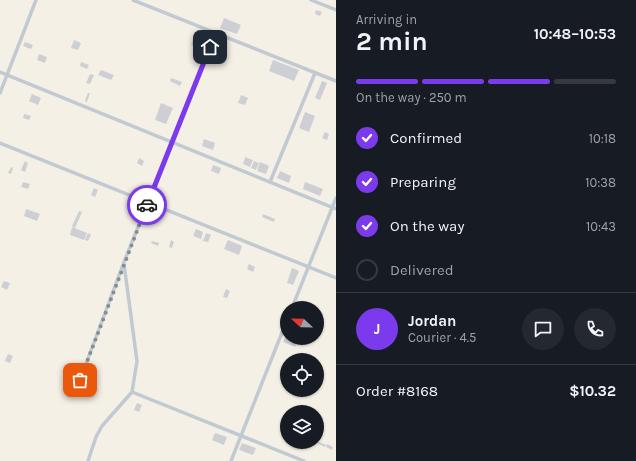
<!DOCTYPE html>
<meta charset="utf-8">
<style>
:root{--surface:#171b24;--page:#242831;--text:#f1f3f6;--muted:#9ea1a6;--line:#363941;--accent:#7c3aed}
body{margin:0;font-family:Karla,sans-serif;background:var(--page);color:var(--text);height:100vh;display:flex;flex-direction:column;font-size:15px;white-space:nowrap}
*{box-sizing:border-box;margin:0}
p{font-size:13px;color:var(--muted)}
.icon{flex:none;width:22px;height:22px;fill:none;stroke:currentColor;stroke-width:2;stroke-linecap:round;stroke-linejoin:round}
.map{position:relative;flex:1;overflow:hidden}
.sheet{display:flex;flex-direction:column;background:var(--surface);width:300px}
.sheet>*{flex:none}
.needle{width:26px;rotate:292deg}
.buttons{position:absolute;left:280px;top:301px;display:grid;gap:8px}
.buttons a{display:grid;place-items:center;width:44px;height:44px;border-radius:50%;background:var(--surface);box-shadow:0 1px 3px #0004;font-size:20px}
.pin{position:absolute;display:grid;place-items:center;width:34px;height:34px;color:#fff;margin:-17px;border-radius:8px;box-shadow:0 2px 6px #0006}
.courier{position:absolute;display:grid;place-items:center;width:40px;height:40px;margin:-20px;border:3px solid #7c3aed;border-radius:50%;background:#fff;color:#222;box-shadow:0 1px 5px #0007}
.overview em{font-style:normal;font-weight:700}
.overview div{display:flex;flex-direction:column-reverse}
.overview{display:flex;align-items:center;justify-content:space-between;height:68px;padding:0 20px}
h1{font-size:26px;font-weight:700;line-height:30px}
.bar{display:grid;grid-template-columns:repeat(4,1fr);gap:6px 4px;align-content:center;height:48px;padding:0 20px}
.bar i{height:5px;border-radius:3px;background:var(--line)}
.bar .selected{background:var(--accent)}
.bar p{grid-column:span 4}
.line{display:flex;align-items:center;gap:10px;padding:0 20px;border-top:1px solid var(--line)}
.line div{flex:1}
.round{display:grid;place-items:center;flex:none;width:42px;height:42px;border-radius:21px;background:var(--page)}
ol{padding:0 20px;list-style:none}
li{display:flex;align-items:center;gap:12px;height:44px}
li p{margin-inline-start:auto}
li .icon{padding:4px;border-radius:50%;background:var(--accent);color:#fff;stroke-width:4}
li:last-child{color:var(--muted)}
li i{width:22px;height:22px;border:2px solid var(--line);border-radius:50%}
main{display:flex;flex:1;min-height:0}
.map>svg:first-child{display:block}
.sand{fill:#f5f0e5;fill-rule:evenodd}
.building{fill:#cdcfd5}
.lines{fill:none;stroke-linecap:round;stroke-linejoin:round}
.street{stroke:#c1cad2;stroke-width:3.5}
.done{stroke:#868d94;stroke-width:4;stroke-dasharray:0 7.2}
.route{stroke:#7c3aed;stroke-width:5}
</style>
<main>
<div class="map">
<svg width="336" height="461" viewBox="0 0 336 461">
<rect width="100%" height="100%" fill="#f5f3f3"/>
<path class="sand" d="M0 0H336V461H0ZM287 308H317V338H287ZM287 360H317V390H287ZM287 412H317V442H287Z"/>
<path class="building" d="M316 10 322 12 320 16 315 14Z
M224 18 241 25 237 34 220 28Z
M197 30 204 33 198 47 191 45Z
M74 40 81 43 78 50 71 48Z
M25 42 33 45 31 49 23 46Z
M39 54 47 57 45 63 37 60Z
M273 60 299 70 294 81 269 71Z
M81 62 89 65 87 69 80 66Z
M101 70 114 75 111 80 98 75Z
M90 74 94 75 90 84 86 83Z
M171 78 182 82 180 86 170 81Z
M322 81 327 83 320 100 315 98Z
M88 93H90L87 102 85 101Z
M32 94 41 98 38 105 29 101Z
M241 95 248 98 245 105 238 103Z
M161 103 173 108 166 124 155 120Z
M305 112 315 116 309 132 299 128Z
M24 114 31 116 29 120 23 118Z
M325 132 329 134 327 140 322 138Z
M204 139 215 143 213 150 202 146Z
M245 157 253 160 250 167 243 164Z
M139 158 144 161 142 166 137 163Z
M25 161 28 163 25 172 21 170Z
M254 161 259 163 256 170 251 168Z
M260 162 269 166 266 174 257 171Z
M213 165 221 168 219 174 211 171Z
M11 167 13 168 11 174 8 173Z
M280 171 291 176 289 183 277 178Z
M23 182 30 184 28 189 21 187Z
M305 182 323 189 320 196 303 189Z
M94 188 98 190 95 197 91 195Z
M26 209 40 214 37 221 24 216Z
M148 209 159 214 156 221 145 217Z
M79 211 82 212 75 228 72 226Z
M263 214 275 219 274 222 262 217Z
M72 227 87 233 84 240 70 235Z
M196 229 203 232 201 239 193 236Z
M88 233 91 235 88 241 85 240Z
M206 233 211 235 208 242 203 241Z
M171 240 174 242 172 248 169 247Z
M228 240 242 246 239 255 224 249Z
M152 241 159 243 158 246 151 243Z
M249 264 255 267 253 272 247 269Z
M292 268 299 271 293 285 287 283Z
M4 281 10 283 7 290 1 287Z
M226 289 230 291 227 298 223 297Z
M287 333V338L298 339 295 347 283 342Z
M8 354 13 356 10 363 5 361Z
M137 403 142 405 139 412 134 410Z
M215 433 227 437 224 445 212 440Z
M319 442 326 445 325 447 318 444Z
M242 443 256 448 253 455 239 450Z
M327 444 333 447 332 450 326 447Z"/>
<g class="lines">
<path class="street" d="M133 0 336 81
M311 0 336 10
M0 72 336 209
M0 93 36 0
M0 143 336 278
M270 182 315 73
M292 308 336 198
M80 380 124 262 216 33
M132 392 304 461
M88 461 96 437 102 426 132 392 137 361 124 264
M231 461 287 320"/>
</g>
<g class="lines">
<path class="done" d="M80 380 147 205"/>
<path class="route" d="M147 205 210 47"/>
</g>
</svg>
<div class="buttons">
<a><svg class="needle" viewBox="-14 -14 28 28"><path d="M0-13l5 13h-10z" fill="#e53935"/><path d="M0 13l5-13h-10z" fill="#9ea1a6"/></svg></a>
<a><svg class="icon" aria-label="locate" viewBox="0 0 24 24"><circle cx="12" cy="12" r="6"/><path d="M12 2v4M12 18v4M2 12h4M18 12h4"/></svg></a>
<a><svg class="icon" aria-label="layers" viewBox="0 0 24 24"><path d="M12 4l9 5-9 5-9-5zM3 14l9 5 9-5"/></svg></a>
</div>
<div class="pin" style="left:80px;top:380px;background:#ea580c"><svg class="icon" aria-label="bag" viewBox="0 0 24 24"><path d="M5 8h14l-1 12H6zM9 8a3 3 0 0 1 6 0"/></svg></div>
<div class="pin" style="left:210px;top:47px;background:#1f2937"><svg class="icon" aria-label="home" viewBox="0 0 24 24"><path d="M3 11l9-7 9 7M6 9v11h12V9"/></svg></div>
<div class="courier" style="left:147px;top:205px"><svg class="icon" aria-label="car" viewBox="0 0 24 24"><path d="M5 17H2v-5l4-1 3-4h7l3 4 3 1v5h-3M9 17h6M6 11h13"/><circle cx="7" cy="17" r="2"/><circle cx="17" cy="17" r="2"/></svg></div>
</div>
<section class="sheet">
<div class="overview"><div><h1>2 min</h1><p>Arriving in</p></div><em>10:48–10:53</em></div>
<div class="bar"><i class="selected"></i><i class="selected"></i><i class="selected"></i><i></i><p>On the way · 250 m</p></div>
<ol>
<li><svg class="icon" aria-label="check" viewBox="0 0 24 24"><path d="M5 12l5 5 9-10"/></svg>Confirmed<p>10:18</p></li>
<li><svg class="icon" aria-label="check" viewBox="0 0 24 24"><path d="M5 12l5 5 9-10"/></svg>Preparing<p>10:38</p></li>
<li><svg class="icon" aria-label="check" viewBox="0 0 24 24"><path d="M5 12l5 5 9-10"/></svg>On the way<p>10:43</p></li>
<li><i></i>Delivered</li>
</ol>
<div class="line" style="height:72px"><b class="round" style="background:var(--accent);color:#fff">J</b><div><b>Jordan</b><p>Courier · 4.5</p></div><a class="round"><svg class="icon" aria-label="chat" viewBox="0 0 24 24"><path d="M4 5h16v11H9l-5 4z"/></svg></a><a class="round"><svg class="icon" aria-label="phone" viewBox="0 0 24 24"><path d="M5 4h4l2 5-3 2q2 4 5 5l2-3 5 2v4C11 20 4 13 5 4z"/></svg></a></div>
<div class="line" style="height:52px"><div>Order #8168</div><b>$10.32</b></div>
</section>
</main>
